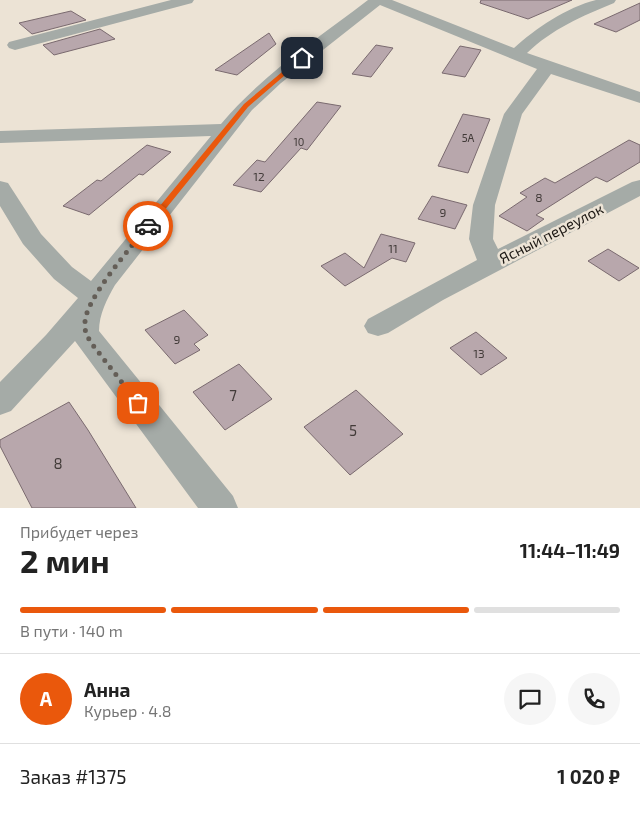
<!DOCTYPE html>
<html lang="ru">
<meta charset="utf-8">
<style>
:root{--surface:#fff;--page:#f6f6f6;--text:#222;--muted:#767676;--line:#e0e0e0;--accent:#ea580c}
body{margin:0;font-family:"Exo 2",sans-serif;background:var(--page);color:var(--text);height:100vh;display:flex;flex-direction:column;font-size:19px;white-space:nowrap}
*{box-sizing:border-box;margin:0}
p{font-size:16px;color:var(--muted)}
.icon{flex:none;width:28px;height:28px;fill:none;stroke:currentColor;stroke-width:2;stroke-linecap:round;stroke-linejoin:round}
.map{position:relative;height:508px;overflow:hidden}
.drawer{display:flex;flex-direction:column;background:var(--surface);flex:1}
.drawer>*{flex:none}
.pin{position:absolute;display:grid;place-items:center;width:42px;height:42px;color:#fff;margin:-21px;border-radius:10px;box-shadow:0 2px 8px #0006}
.courier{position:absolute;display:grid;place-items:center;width:50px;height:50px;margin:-25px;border:4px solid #ea580c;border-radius:50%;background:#fff;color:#222;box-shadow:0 1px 6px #0007}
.summary em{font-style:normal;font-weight:700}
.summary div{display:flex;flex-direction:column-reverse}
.summary{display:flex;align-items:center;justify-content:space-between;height:85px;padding:0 20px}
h1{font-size:32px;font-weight:700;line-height:38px}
.bar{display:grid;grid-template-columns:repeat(4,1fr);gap:8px 5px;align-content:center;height:60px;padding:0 20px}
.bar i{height:6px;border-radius:4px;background:var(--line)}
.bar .current{background:var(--accent)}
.bar p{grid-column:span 4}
.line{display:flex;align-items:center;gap:12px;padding:0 20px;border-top:1px solid var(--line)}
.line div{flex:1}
.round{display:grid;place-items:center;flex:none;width:52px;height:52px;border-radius:26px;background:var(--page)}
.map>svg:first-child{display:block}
.building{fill:#b8a7ac;stroke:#7a6a6f}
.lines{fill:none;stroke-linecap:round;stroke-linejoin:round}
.minor{fill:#a5aba7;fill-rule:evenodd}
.route{fill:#ea580c}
.done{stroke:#645e57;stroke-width:5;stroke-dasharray:0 9}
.labels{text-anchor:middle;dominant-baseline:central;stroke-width:5;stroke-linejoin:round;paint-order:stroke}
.far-number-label{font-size:11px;fill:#423b39}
.number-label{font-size:12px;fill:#423b39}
.street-label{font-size:15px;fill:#1b1713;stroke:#ece3d5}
.near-number-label{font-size:15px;fill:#423b39}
</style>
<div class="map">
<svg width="640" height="508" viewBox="0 0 640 508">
<rect width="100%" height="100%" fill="#ece3d5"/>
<path class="building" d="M481 0H572L528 19 480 3Z
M640 3V20L616 32 594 24Z
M71 11 86 20 32 34 19 23Z
M100 29 115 39 54 55 43 45Z
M269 33 276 44 237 75 215 70Z
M376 45 393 48 371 77 352 74Z
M460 46 481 50 465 77 442 73Z
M317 102 341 106 307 150 301 148 261 192 233 185 257 160 265 162Z
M463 114 490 119 468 173 438 166Z
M629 140 640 145V162L607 182 596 177 536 215 544 219 527 231 499 216 527 197 520 193 545 178 555 183Z
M147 145 171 152 143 175 139 174 89 215 63 206 97 180 101 181Z
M432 196 467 205 455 229 418 219Z
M381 234 415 243 406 262 392 258 345 286 321 266 345 253 364 268Z
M608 249 639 268 619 281 588 261Z
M184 310 208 335 194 344 200 350 175 364 145 330Z
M476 332 507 358 481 375 450 348Z
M239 364 272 399 225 430 193 392Z
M356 390 403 434 350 475 304 427Z
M69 402 88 430 136 508H32L0 446V440Z"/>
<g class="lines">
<path class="minor" d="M171 0H194L192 3 15 50 9 48 7 45 9 42Z
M368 0H392L514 48C535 29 567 7 596 0 602 0 610 0 616 0L614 3C582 16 552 29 527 53L640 92V103L551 74 522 114 495 205 493 239 498 249 632 182 640 180V196L443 300 388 333 378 336 368 333 364 326 368 319 477 260 469 239 473 205 504 114 537 69 380 5 281 83 252 110 115 285C107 299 99 314 99 331L233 496 238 508H198L75 341 11 411 0 415V382L46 335 78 298 54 279 23 244 0 206V181L8 183 41 234 72 267 91 281 211 136 0 143V131L221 124C262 75 317 39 368 0Z"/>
</g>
<path class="route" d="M300 57 305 58 248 107 151 227H145V224L244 104Z"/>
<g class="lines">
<path class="done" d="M138 403 92 344C87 336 84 331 85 322 86 298 132 246 148 226"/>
</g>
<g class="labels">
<g class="far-number-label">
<text x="468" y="137">5А</text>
<text x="299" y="141">10</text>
</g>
<g class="number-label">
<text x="259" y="176">12</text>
<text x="539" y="197">8</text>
<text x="443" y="212">9</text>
<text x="393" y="248">11</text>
<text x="177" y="339">9</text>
<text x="479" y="353">13</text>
</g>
<g class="street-label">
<text transform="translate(551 233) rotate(-27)">Ясный переулок</text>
</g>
<g class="near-number-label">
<text x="233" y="395">7</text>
<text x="353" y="430">5</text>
<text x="58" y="463">8</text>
</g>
</g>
</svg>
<div class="pin" style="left:138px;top:403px;background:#ea580c"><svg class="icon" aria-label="bag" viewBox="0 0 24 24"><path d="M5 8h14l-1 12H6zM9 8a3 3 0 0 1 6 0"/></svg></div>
<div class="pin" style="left:302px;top:58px;background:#1f2937"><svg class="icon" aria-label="home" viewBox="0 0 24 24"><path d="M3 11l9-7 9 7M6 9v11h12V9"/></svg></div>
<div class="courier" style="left:148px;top:226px"><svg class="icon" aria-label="car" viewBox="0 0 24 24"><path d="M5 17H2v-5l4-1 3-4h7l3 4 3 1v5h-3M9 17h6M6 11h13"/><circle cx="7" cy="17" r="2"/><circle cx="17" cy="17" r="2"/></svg></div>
</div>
<section class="drawer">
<div class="summary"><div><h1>2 мин</h1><p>Прибудет через</p></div><em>11:44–11:49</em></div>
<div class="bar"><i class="current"></i><i class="current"></i><i class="current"></i><i></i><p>В пути · 140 m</p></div>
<div class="line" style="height:90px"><b class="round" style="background:var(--accent);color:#fff">А</b><div><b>Анна</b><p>Курьер · 4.8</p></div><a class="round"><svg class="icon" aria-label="chat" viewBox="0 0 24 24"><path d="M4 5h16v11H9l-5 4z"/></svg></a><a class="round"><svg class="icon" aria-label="phone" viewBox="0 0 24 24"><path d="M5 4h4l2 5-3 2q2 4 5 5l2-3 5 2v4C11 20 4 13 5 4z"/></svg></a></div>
<div class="line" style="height:65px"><div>Заказ #1375</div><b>1 020 ₽</b></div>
</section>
